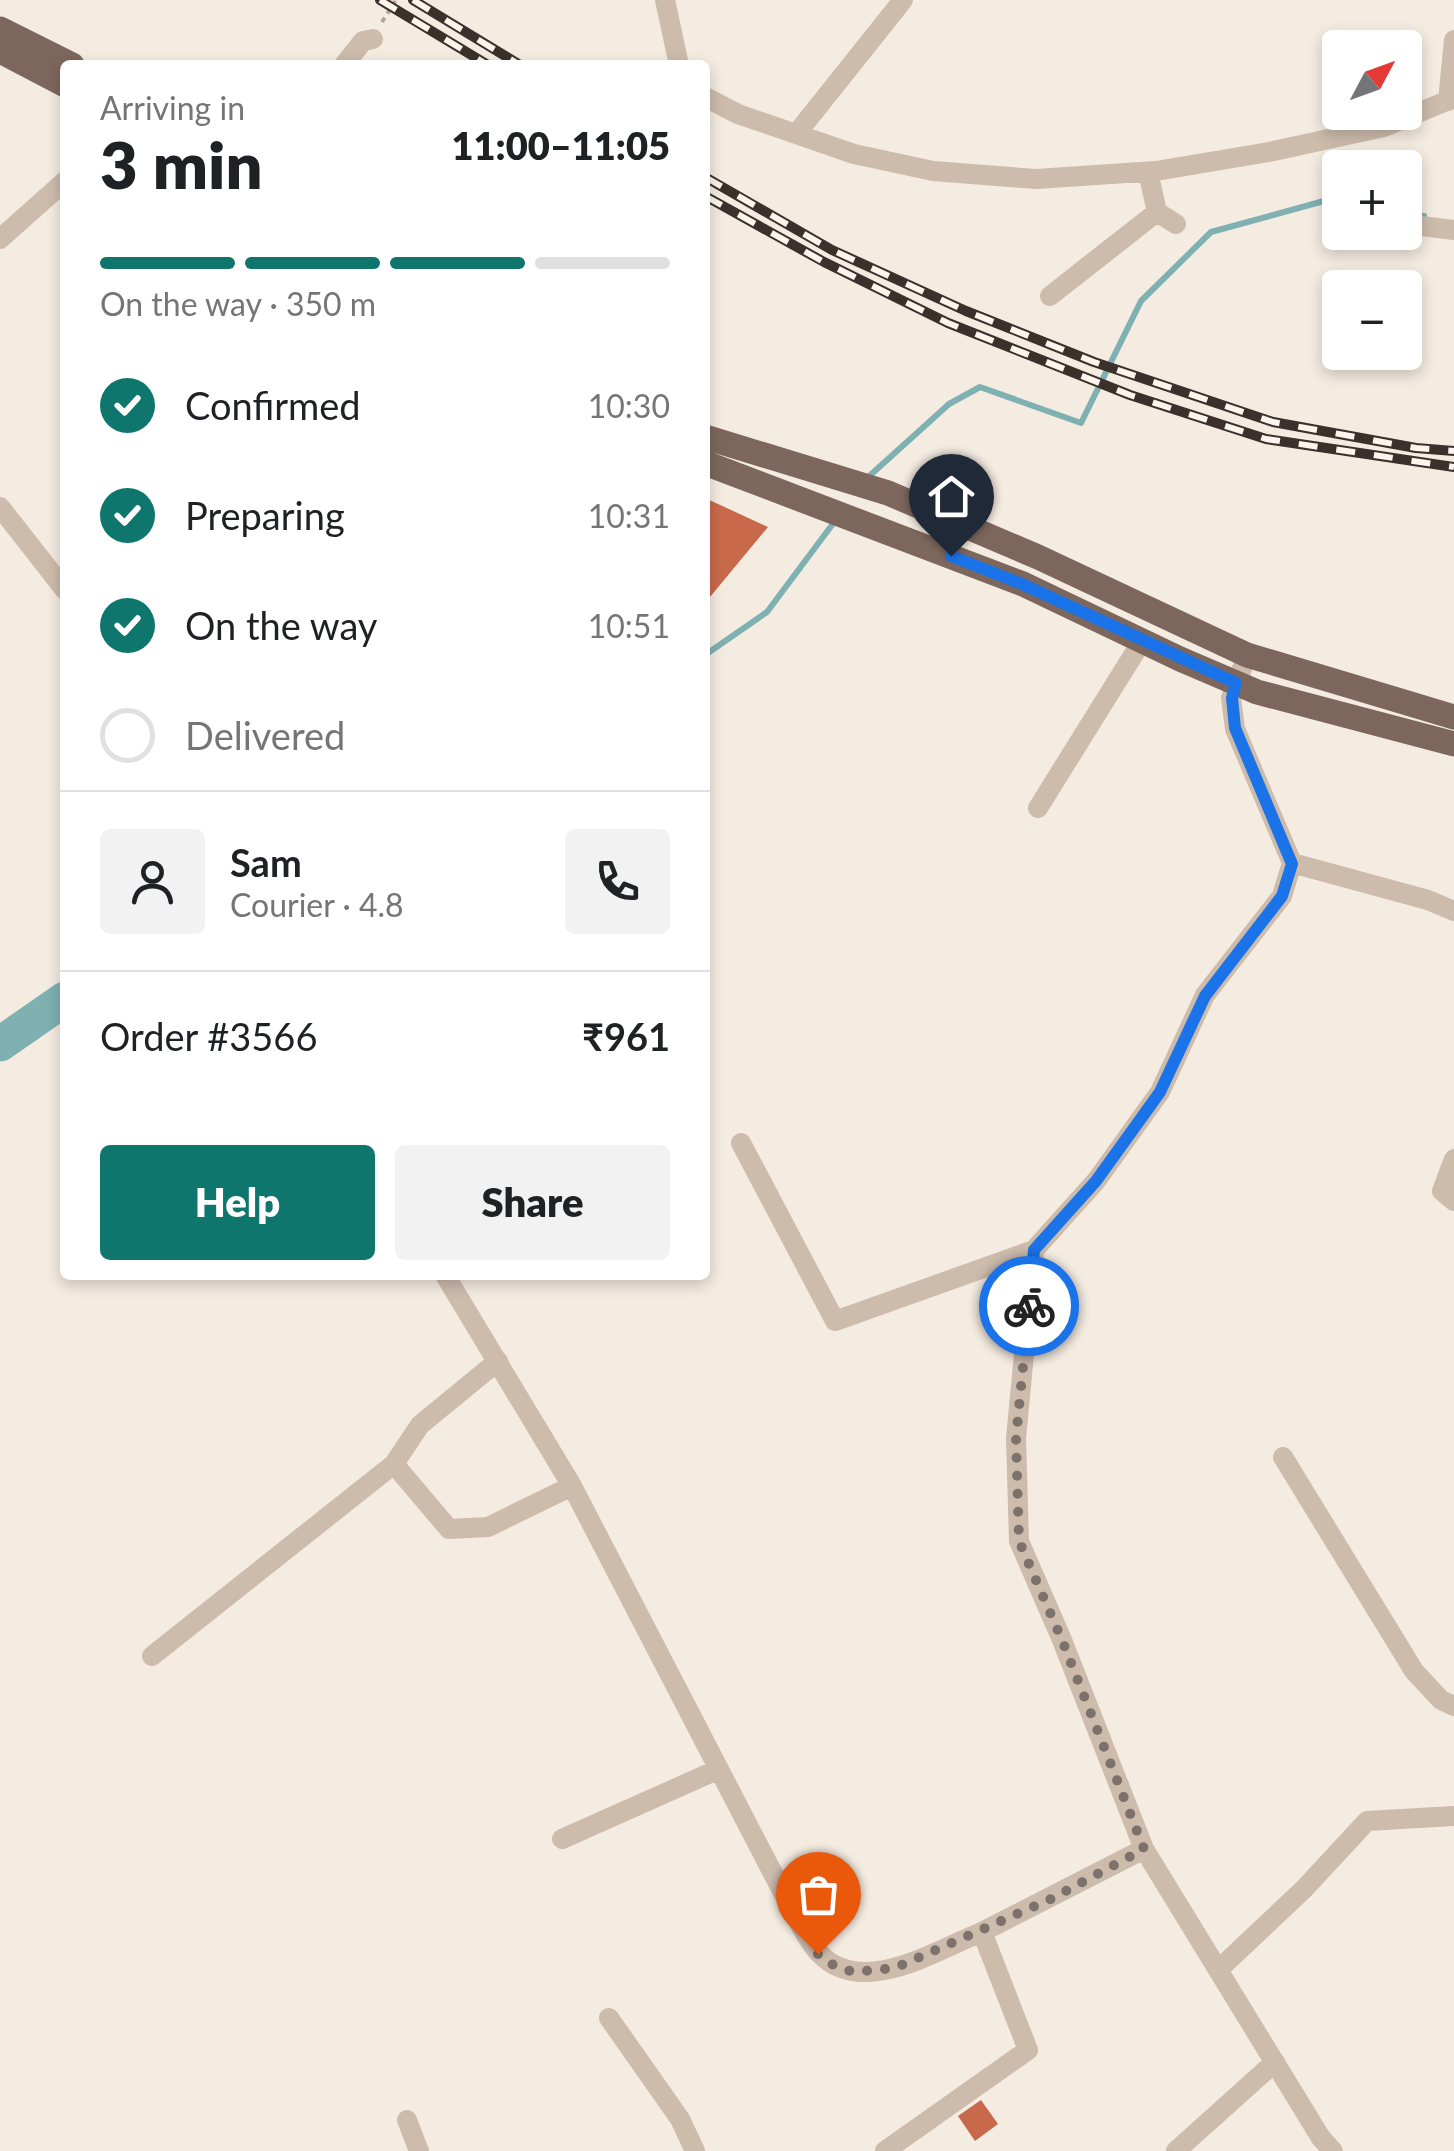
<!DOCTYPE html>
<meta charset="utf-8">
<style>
:root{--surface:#fff;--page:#f2f2f2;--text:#202124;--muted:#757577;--line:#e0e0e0;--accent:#0f766e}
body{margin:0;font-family:Lato,sans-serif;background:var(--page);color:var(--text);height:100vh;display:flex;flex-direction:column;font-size:38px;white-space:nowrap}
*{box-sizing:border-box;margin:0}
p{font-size:32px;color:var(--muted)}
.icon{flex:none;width:55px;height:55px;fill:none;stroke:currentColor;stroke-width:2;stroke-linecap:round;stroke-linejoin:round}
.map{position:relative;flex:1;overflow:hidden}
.details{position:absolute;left:60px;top:60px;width:650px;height:1220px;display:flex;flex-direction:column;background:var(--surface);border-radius:10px;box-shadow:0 5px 15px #0003}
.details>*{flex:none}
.needle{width:65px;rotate:49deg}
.buttons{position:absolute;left:1322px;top:30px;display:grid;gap:20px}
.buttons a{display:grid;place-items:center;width:100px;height:100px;border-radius:10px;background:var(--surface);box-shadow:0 5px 15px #0003;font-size:50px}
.pin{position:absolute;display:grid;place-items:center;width:85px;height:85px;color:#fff;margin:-102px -42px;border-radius:50% 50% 50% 0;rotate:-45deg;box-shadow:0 0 10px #0007}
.pin .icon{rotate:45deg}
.courier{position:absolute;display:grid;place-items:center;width:100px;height:100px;margin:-50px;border:8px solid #1a73e8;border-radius:50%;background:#fff;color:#222;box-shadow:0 2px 12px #0007}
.head em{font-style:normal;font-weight:800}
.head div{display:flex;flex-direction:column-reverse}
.head{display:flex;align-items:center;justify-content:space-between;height:170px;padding:0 40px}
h1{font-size:65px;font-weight:800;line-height:75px}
.bar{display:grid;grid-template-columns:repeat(4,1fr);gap:15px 10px;align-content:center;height:120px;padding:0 40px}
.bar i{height:12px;border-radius:8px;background:var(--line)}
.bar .active{background:var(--accent)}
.bar p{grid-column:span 4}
.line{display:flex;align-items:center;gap:25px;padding:0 40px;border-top:2px solid var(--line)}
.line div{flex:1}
.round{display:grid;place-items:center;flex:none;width:105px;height:105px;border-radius:10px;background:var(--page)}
ol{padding:0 40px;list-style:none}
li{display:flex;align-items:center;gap:30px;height:110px}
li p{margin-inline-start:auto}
li .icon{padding:10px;border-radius:50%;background:var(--accent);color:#fff;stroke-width:4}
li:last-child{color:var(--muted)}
li i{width:55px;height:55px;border:5px solid var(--line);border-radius:50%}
.primary-button{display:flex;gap:20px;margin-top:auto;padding:20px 40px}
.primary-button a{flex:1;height:115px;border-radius:10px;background:var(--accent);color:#fff;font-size:40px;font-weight:800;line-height:115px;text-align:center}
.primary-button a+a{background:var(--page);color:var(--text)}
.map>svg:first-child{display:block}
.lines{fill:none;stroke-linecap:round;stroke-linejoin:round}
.stream{stroke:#7fb0b2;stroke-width:6}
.river{stroke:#7fb0b2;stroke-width:35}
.building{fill:#c8694b}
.path{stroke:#b9a596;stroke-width:4;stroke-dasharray:5 5;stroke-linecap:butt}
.street{stroke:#cdbbac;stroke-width:20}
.primary{stroke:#7d675c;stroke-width:25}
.rail-casing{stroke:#3b302b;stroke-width:10}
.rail{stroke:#fbf5ee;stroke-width:6;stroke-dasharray:19;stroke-linecap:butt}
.done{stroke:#7c716b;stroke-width:10;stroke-dasharray:0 18}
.route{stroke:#1a73e8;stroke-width:12}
</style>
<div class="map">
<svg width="1454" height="2151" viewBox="0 0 1454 2151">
<rect width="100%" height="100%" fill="#f4ebe1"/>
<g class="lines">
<path class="stream" d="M1405 214 1424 216
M866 479 949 404 980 387 1081 423 1141 301 1211 232 1324 201 1340 204
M705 655 767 612 835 521"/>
<path class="river" d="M0 1044 65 999"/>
</g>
<path class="building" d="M705 498 768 527 705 603Z
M981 2100 998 2124 975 2141 958 2116Z"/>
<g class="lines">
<path class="path" d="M382 22 396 0"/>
<path class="street" d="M665 0 679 65
M344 65 363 41 373 39
M705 97 738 114 854 154 933 171 1036 179 1156 171 1269 152 1384 127 1454 98
M1448 101 1454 40
M797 133 903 0
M1148 172 1157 212 1176 224
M1339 215H1340
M1405 224 1454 230
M0 239 65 181
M1050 296 1157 212
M0 507 65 590
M1247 655 1231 698 1235 729 1292 863 1282 896 1205 995 1160 1092 1096 1181 1034 1250 1016 1438 1019 1541 1062 1640 1144 1849 1321 2138 1333 2151
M1038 808 1142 641
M1292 863 1428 900 1454 911
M741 1143 835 1321 1034 1250
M1454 1159 1442 1191 1454 1201
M445 1275 572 1486 794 1914C802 1927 809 1944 820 1954 863 1998 936 1950 982 1932
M1283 1457 1414 1671 1441 1700 1454 1706
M394 1464 449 1529 488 1527 572 1486
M152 1656 394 1464 420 1425 498 1361
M562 1839 719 1769
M1218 1970 1304 1889 1367 1821 1454 1816
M609 2018 680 2119 695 2151
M407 2120 419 2151
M885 2151 1028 2050 982 1932 1144 1849
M1176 2151 1275 2062"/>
<path class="primary" d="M0 29 72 65
M0 51 65 85
M705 437 888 493 1038 557 1247 655 1454 717
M705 463 1023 584 1180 659 1257 692 1454 744"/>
<g class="rail-casing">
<path id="rail" d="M380 0 488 65
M413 0 520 65
M705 177 832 250 966 311 1094 362 1273 422 1416 448 1454 451
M705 196 824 262 948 323 1130 395 1266 439 1454 467"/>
</g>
<use href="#rail" class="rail"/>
</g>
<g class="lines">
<path class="done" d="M818 1954 836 1967 854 1972 895 1968 1051 1899 1144 1849 1062 1640 1019 1541 1016 1438 1029 1306"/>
<path class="route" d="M951 556 1022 584 1236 683 1232 698 1235 728 1292 864 1282 896 1205 996 1160 1092 1096 1181 1034 1250 1029 1306"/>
</g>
</svg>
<div class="buttons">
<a><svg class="needle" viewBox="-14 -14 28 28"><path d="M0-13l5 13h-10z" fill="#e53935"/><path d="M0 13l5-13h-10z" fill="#757577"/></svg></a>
<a>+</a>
<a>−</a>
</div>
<div class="pin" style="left:818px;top:1954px;background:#ea580c"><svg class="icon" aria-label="bag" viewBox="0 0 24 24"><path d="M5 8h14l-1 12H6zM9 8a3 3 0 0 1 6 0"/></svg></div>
<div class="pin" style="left:951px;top:556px;background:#1f2937"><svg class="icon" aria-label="home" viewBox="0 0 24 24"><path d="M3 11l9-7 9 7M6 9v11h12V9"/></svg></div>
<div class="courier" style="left:1029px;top:1306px"><svg class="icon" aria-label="bike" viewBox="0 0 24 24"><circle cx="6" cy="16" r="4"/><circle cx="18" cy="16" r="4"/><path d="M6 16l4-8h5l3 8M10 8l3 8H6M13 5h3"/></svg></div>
<section class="details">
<div class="head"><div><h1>3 min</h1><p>Arriving in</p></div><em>11:00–11:05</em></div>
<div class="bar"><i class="active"></i><i class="active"></i><i class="active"></i><i></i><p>On the way · 350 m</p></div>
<ol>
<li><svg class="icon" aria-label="check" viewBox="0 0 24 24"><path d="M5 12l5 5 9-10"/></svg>Confirmed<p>10:30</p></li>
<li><svg class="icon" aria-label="check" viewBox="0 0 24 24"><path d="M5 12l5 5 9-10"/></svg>Preparing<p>10:31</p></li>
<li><svg class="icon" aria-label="check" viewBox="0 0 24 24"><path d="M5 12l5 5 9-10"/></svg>On the way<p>10:51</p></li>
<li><i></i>Delivered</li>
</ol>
<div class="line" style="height:180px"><a class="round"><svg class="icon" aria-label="person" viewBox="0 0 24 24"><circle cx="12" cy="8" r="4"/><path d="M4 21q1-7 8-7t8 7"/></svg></a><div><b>Sam</b><p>Courier · 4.8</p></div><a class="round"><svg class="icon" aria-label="phone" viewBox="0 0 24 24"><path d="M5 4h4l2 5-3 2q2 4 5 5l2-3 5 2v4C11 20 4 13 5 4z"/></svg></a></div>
<div class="line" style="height:130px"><div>Order #3566</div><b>₹961</b></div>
<div class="primary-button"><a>Help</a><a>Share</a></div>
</section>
</div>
